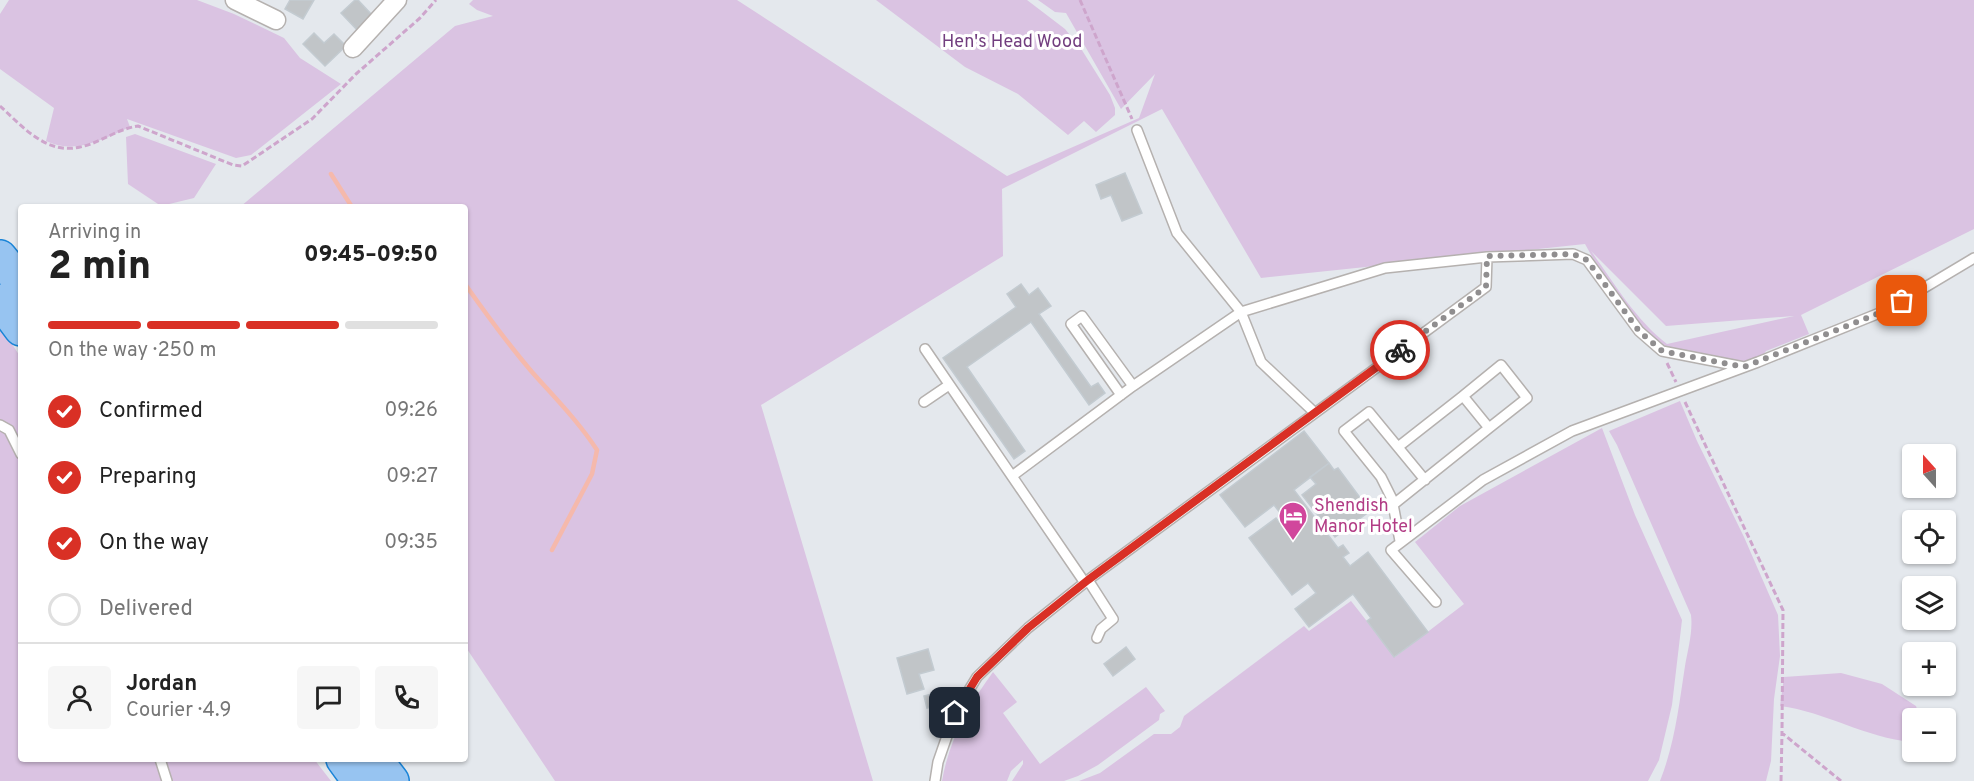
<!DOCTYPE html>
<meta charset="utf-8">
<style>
:root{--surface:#fff;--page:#f6f6f6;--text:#222;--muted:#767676;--line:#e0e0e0;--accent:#d93025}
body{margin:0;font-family:Overpass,sans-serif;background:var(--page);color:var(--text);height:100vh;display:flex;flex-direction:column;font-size:22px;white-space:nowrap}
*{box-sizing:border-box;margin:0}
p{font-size:20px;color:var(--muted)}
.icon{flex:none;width:33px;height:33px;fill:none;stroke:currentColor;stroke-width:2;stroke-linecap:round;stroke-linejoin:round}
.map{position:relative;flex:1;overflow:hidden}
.sheet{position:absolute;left:18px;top:204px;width:450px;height:558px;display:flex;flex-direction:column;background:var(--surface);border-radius:6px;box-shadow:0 2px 4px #0004}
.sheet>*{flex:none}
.needle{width:39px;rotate:339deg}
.tools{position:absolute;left:1902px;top:444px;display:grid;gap:12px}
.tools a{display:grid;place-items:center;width:54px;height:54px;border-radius:6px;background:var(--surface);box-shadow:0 2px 4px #0004;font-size:30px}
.pin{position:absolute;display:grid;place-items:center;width:51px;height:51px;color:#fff;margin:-26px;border-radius:12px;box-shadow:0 3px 9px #0006}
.courier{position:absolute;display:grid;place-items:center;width:60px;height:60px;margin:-30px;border:4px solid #d93025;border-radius:50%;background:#fff;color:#222;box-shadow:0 2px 8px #0007}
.summary em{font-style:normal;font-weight:800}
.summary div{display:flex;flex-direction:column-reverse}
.summary{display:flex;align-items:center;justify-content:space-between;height:102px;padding:0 30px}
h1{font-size:39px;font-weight:800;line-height:45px}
.bar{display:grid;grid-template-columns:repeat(4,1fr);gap:9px 6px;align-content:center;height:72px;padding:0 30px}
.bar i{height:8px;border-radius:4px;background:var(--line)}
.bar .on{background:var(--accent)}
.bar p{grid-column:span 4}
.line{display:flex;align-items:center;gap:15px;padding:0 30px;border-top:2px solid var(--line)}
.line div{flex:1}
.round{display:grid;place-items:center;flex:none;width:63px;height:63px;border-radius:6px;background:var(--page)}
ol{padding:0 30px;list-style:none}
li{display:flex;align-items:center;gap:18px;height:66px}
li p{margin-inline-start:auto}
li .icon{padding:6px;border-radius:50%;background:var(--accent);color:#fff;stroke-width:4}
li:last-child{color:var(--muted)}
li i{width:33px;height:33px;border:3px solid var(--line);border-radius:50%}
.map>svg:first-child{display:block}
.green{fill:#dac3e2;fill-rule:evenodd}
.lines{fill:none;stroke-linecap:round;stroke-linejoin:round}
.stream{stroke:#f5b9ac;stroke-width:4.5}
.building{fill:#c1c5c8;stroke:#c3cbd1;stroke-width:1.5}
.lane-casing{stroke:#b5b1af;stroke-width:12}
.street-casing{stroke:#b5b1af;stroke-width:21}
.highway-casing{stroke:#1a84d7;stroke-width:36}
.path{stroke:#cea5cc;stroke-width:3;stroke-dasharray:6 3;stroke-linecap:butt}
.lane{stroke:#fff;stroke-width:9}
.street{stroke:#fff;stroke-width:18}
.highway{stroke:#97c4f1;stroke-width:33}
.done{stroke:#908e8f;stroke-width:6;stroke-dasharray:0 10.8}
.route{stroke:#d93025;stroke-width:8}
.labels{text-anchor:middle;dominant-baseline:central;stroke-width:6;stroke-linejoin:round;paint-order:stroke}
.park-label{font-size:18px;fill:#723e7f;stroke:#fff}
.hotel-label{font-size:18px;fill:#b23c85;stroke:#fff;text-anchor:start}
</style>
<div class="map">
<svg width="1974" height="781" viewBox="0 0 1974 781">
<rect width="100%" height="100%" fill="#e4e8ed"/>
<path class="green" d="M9 0H197L234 14 284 38 300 58 341 84 251 155 236 158 127 119 130 127C103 139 76 155 46 141L54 108 0 69V14Z
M473 0H737L1007 176 1139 118 1155 74 1121 109 1066 13 1055 12 1038 0H1974V229L1801 315 1809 334 1766 351 1758 362 1731 365 1664 348 1647 335 1599 269 1585 244 1261 278 1162 109 1002 189 1003 256 761 405 873 781H555L465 646V207H240L455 26 493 16 477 10 469 4ZM1591 251 1666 326 1794 316 1667 344C1635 319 1614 283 1591 251Z
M876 0H1027L1065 29 1080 47 1110 95 1115 108V115L1096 132 1084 121 1068 135 1018 94 965 67Z
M135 134 216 164 194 198 161 206 128 184 126 137Z
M0 325 21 358V759H314L331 781H0Z
M1680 401 1697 441 1744 537 1778 615 1780 656 1774 699 1771 761 1766 781H1660C1675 743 1679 705 1685 666 1688 649 1693 632 1691 615L1617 445 1609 431Z
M1602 428 1635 515 1682 620 1672 705 1659 760 1648 781H1079L1100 773 1154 734H1171L1180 727 1184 716 1304 626 1309 631 1351 601 1395 657 1464 604 1415 542 1460 506Z
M993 672 1017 702 1003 713 1040 764 1146 687 1165 711 1160 714 1159 720 1098 765 1078 776 1064 781H1012L1023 764V760L1011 771 1007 781H942C949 740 969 705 993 672Z
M1841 673 1882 684 1916 706 1920 718H1912V742C1866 738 1826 712 1780 706L1784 677Z"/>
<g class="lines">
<path class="stream" d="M331 174 352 207
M465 284C486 314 508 344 532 372 555 398 578 421 597 450L592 474 552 550"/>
</g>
<path class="building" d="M290 0H314L303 19 285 9Z
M355 0H358L373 16 358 31 341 13Z
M314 33 324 43 334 34 346 46 325 66 303 44Z
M1125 173 1142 213 1122 221 1111 195 1101 199 1096 185Z
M1021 284 1029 295 1038 288 1051 306 1039 314 1091 387 1098 383 1105 393 1089 405 1031 322 967 367 1025 451 1014 459 943 358 1016 307 1007 294Z
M1304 431 1329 463 1294 490 1338 548 1343 545 1349 553 1343 557 1350 566 1368 552 1428 632 1394 657 1367 621 1371 618 1353 594 1309 627 1295 609 1316 593 1308 583 1292 595 1249 538 1276 518 1279 522 1284 518 1274 505 1245 527 1220 495Z
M1329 463 1334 470 1338 468 1370 511 1335 537 1302 495 1316 484 1310 477Z
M1126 647 1135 659 1113 676 1104 664Z
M928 649 934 670 919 674 924 689 907 694 897 658Z
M940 692 943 704 927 708 924 696Z"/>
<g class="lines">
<g class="lane-casing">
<path id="lane" d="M1137 130 1177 233 1241 312 1385 268 1487 257 1573 254 1587 260 1639 331 1662 351 1744 367
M925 349 1085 583
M1121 395 1071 324 1082 316 1133 386
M1463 396 1501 365 1527 398 1489 428
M924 402 949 385
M1315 413 1486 287 1487 257
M0 425 9 430 21 454
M1394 504 1489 428 1463 396 1398 447
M1400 541 1392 499 1381 477 1344 431 1369 412 1425 480
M1088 580 1113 619 1101 629 1097 638
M1436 602 1391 550 1483 480 1572 431 1758 362 1887 310 1974 258
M160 759 167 781
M935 781 938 762 955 713 977 677 1028 628 1088 580 1315 413 1261 362 1241 312 1133 386 1012 476"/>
</g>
<g class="street-casing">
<path id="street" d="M235 0 276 20
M353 48 397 0"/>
</g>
<g class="highway-casing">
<path id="highway" d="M0 257 21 283
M0 301 21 329
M343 759 359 781
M375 759 392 781"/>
</g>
<path class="path" d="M1080 0 1132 119
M0 106C22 126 46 155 80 147 100 143 117 129 138 126L233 165 242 166 312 119 356 74 420 18 436 0
M1667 363 1676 382
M1685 402 1783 610 1782 733 1841 781
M1781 781 1782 733"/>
<use href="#lane" class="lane"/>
<use href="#street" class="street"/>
<use href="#highway" class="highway"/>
</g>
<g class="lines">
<path class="done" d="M1400 350 1486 287 1487 256 1573 254 1587 260 1639 331 1662 351 1744 367 1887 310 1902 301"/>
<path class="route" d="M955 713 977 677 1028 628 1088 580 1400 350"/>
</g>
<defs>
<g id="hotel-pin" transform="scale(1.5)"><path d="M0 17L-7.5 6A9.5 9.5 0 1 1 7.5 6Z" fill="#d1479c" stroke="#fff"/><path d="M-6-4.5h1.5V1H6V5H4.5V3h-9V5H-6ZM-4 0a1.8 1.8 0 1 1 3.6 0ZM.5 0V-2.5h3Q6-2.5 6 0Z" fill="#fff"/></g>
</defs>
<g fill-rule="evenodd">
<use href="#hotel-pin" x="1293" y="516"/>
</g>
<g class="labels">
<g class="park-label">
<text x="1012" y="42">Hen's Head Wood</text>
</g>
<g class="hotel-label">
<text x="1314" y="506">Shendish<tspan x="1314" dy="21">Manor Hotel</tspan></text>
</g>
</g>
</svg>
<div class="tools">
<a><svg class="needle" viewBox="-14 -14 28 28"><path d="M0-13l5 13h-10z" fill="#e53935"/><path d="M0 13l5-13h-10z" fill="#767676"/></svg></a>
<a><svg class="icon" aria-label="locate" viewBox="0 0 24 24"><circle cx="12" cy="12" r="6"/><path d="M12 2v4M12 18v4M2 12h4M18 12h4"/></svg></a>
<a><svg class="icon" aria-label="layers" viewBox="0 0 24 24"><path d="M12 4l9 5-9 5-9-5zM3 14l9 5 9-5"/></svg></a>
<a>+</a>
<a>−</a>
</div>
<div class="pin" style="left:1902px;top:301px;background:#ea580c"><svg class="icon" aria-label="bag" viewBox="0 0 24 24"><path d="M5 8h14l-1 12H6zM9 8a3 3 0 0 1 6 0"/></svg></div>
<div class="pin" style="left:955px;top:713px;background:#1f2937"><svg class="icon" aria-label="home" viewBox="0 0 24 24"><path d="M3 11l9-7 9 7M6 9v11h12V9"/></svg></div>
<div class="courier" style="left:1400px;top:350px"><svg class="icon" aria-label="bike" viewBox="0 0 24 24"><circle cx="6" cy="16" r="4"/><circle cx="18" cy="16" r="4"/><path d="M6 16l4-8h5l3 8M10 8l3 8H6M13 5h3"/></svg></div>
<section class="sheet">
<div class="summary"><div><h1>2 min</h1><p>Arriving in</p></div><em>09:45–09:50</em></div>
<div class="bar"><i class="on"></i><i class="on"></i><i class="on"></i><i></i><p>On the way · 250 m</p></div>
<ol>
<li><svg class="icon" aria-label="check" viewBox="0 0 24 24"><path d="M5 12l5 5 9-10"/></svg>Confirmed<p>09:26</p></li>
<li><svg class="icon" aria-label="check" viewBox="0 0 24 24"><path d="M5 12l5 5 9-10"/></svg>Preparing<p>09:27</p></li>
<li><svg class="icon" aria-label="check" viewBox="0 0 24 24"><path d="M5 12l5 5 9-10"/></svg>On the way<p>09:35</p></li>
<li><i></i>Delivered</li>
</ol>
<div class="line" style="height:108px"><a class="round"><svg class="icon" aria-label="person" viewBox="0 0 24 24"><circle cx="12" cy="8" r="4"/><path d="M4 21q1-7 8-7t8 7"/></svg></a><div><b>Jordan</b><p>Courier · 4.9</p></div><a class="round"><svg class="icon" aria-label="chat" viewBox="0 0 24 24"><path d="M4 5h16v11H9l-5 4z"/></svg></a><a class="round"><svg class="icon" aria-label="phone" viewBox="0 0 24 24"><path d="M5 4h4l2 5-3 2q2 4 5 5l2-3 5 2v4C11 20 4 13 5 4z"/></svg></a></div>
</section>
</div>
